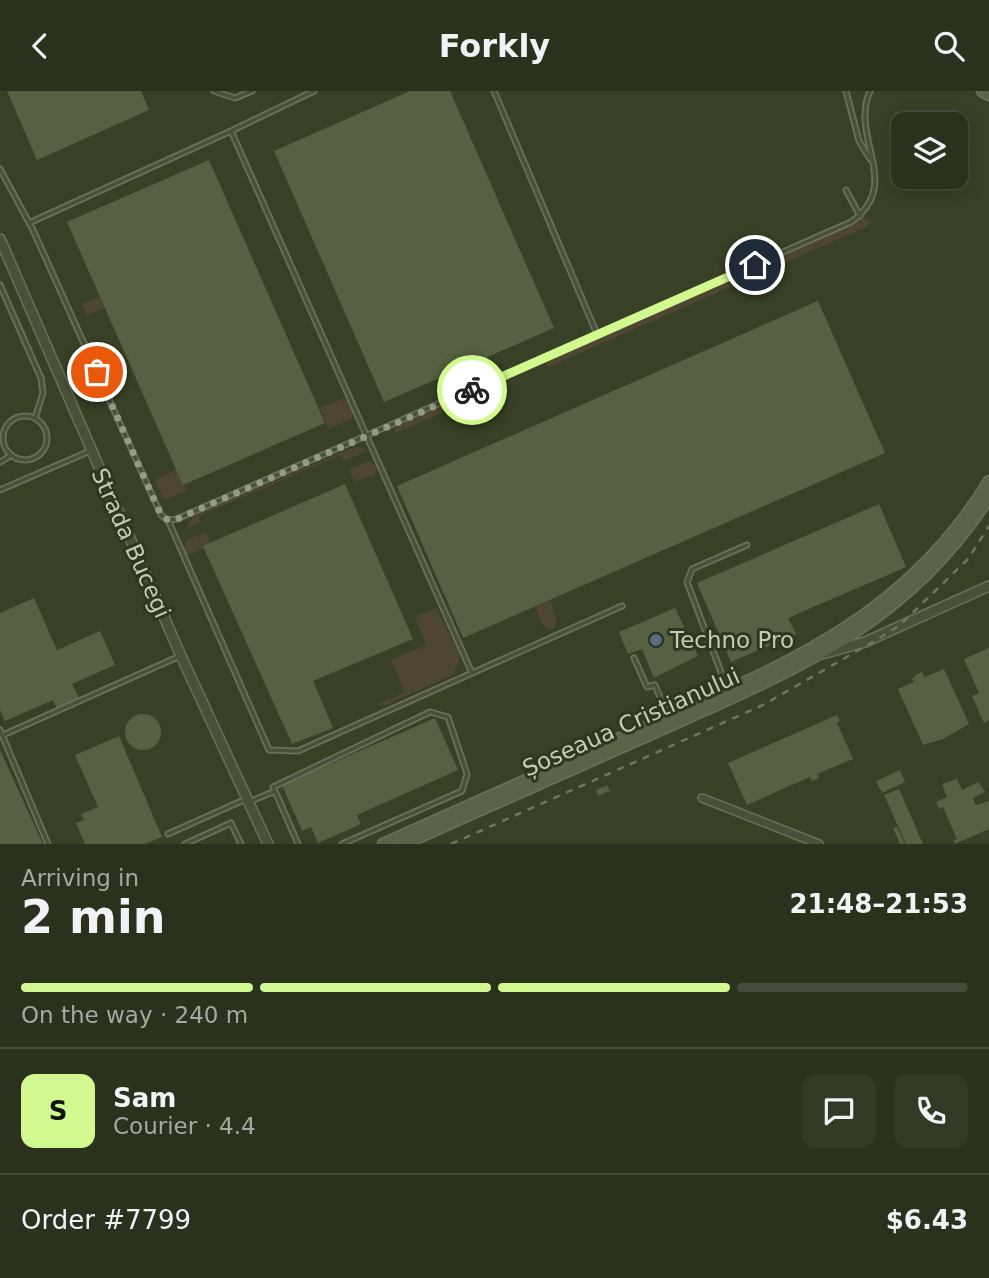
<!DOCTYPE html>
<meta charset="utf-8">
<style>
:root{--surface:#2a311c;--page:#323925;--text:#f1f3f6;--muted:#a5a9a3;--line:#464c3b;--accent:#d1f98f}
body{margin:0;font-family:"DejaVu Sans",sans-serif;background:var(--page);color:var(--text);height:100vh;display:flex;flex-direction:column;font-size:26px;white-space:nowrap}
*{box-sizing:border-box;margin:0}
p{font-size:23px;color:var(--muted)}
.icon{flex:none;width:38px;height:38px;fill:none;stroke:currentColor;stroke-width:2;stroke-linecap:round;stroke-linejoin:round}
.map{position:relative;height:753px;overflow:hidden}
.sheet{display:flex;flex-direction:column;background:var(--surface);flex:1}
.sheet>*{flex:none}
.controls{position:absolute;left:891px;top:21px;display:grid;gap:14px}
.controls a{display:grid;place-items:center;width:77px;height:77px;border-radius:14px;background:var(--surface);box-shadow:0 4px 18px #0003,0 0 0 2px var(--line);font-size:35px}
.pin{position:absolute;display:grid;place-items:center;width:60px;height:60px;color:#fff;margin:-30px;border:4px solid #fff;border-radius:50%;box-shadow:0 2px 7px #0007}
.courier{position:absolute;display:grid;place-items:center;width:70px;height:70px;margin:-35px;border:5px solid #d1f98f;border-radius:50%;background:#fff;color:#222;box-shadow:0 2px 9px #0007}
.summary em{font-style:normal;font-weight:600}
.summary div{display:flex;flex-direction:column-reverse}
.summary{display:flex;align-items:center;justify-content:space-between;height:119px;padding:0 21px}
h1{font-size:46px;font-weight:600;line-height:52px}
.bar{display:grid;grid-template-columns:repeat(4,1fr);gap:10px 7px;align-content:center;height:84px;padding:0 21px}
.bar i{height:9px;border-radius:5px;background:var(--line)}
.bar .on{background:var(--accent)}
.bar p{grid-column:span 4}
.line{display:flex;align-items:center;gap:18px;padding:0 21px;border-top:2px solid var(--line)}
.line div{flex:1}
.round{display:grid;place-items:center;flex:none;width:74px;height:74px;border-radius:14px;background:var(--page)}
header{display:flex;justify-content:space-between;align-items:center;height:91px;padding:0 21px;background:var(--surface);font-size:32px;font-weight:600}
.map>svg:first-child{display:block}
.green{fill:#4f4632}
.building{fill:#576042}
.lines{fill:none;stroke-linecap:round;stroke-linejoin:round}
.service-casing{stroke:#69715b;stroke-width:7}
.minor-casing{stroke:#69715b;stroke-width:10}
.tertiary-casing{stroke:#69715b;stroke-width:12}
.secondary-casing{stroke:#69715b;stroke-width:13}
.service{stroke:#49513a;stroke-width:3.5}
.minor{stroke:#49513a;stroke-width:7}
.tertiary{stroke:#49513a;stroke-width:9}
.secondary{stroke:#596448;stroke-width:10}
.rail{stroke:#6e785c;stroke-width:2.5;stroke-dasharray:7 7;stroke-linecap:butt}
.done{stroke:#939b84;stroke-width:7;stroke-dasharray:0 12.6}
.route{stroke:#d1f98f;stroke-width:9}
.service-dot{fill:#5c6f8a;stroke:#2e371f;stroke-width:2.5}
.labels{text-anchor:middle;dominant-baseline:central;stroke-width:6;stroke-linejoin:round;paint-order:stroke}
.street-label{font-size:23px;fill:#c4cbb7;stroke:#2e371f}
.poi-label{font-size:23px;fill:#c4cbb7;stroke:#2e371f;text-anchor:start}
</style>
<header><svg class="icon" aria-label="back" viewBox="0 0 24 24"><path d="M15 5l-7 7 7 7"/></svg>Forkly<svg class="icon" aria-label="search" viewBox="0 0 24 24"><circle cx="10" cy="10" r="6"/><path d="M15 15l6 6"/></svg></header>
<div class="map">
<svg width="989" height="753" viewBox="0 0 989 753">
<rect width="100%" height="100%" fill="#384126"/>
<path class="green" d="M865 127 870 131 866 136 548 276 545 269Z
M100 206 104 217 86 224 82 213Z
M342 308 347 309 353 323 351 328 329 338 320 317Z
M449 313 453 317 396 342 394 337Z
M355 356 363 357 365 361 343 370 340 364 199 425 200 432 186 438 194 424Z
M369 370 376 374 375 383 354 391 349 378Z
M177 378 186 400 167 408 163 407 155 389Z
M206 441 210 452 203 454 204 457 186 465 183 462 186 449Z
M550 510 557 529 555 536 550 538 542 533 535 515Z
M436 517 458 559 460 567 454 583 386 614H376L405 601 391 569 426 554 415 526Z"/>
<path class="building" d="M7 0H141L149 19 37 69Z
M410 0H450L554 237 384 311 274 60Z
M209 69 325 332 183 394 67 131Z
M818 210 885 362 463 547 397 395Z
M345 393 413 548 313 590 333 637 292 653 203 455Z
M879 413 906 476 788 527 796 543 731 571 697 492Z
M34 507 57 559 100 540 115 574 72 593 79 607 57 617 53 609 5 630 0 619V522Z
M675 517 698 565 654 587 642 558 628 563 619 541Z
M989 557V629L984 632 972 605 979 602 964 568Z
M944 578 969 633 943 648 923 654 898 598 914 591 912 588 917 583 922 581 925 586Z
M125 641a18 18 0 1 1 36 0a18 18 0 1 1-36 0Z
M837 624 840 630 837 632 853 668 817 683 819 687 812 690 810 686 747 714 728 672Z
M435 627 458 679 357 724 361 733 318 752 311 736 302 740 282 694Z
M119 645 162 746 145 753H85L76 732 84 729 81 723 98 716 75 664Z
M0 659 43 753H0Z
M900 679 905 691 882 702 876 690Z
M957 688 962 699 978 691 984 699 985 701 973 707 976 714 989 710V738L955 753 953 749 957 748 943 716 939 718 936 711 947 706 942 693Z
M607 694 610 700 598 705 596 699Z
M899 698 923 753H906L884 704Z
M897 736 905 753H900L893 737Z"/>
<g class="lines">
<g class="service-casing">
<path id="service" d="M214 0 235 7 252 0
M494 0 597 243
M846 0 859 50 870 68
M231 40 314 0
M0 78 33 139 161 424 168 429 177 428 851 131C904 93 849 48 870 0
M846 99 860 125
M29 132 231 40 472 582
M0 194 41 287 43 302 35 327
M3 347a22 22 0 1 1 44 0a22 22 0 1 1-44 0Z
M0 371 10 365
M0 399 90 360
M168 429 269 659 298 660 622 515
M634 567 647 596 655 594 667 623
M727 597 687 491 692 478 747 454
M0 639 48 753
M3 644 180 565
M275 700 298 753
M249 711 275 700 273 696 430 621 448 626 467 683 462 700 342 753
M168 743 246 708
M185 753 231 732 241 753"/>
</g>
<g class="minor-casing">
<path id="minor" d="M702 707 819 753"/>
</g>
<g class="tertiary-casing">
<path id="tertiary" d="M0 148 181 565 268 753
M822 563 865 551 989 495"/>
</g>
<g class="secondary-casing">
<path id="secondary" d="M982 0 989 4
M383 753C467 715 552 678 636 640 778 577 904 530 989 390
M404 753C485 717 566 681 647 645 783 584 905 538 989 406"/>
</g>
<use href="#service" class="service"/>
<use href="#minor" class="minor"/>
<use href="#tertiary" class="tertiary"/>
<use href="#secondary" class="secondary"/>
<path class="rail" d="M451 753 763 614 878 548 900 534 968 468 989 435"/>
</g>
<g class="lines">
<path class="done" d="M97 281 161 424 168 429 177 428 472 299"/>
<path class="route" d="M472 299 755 174"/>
</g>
<circle class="service-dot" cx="656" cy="549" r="7"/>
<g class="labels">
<g class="street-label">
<text transform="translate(131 452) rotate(66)">Strada Bucegi</text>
<text transform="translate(631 631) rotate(-24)">Șoseaua Cristianului</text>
</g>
<g class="poi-label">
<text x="670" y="549">Techno Pro</text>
</g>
</g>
</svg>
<div class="controls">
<a><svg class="icon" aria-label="layers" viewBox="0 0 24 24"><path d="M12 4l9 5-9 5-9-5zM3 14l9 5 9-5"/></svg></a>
</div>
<div class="pin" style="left:97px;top:281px;background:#ea580c"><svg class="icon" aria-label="bag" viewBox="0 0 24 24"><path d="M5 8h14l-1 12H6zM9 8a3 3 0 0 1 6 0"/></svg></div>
<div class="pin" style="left:755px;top:174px;background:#1f2937"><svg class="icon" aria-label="home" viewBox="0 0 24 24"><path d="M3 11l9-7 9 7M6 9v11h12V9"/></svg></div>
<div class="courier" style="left:472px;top:299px"><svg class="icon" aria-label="bike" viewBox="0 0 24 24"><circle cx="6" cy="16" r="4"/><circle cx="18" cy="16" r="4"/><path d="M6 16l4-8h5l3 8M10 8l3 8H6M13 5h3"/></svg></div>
</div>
<section class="sheet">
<div class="summary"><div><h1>2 min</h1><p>Arriving in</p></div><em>21:48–21:53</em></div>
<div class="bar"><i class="on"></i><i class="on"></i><i class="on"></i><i></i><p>On the way · 240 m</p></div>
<div class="line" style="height:126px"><b class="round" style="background:var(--accent);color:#111">S</b><div><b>Sam</b><p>Courier · 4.4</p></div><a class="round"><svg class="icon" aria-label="chat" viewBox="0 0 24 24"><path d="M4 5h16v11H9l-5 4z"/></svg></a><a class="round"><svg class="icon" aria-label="phone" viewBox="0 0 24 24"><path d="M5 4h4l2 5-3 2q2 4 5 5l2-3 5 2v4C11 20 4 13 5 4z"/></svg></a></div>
<div class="line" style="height:91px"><div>Order #7799</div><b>$6.43</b></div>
</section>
